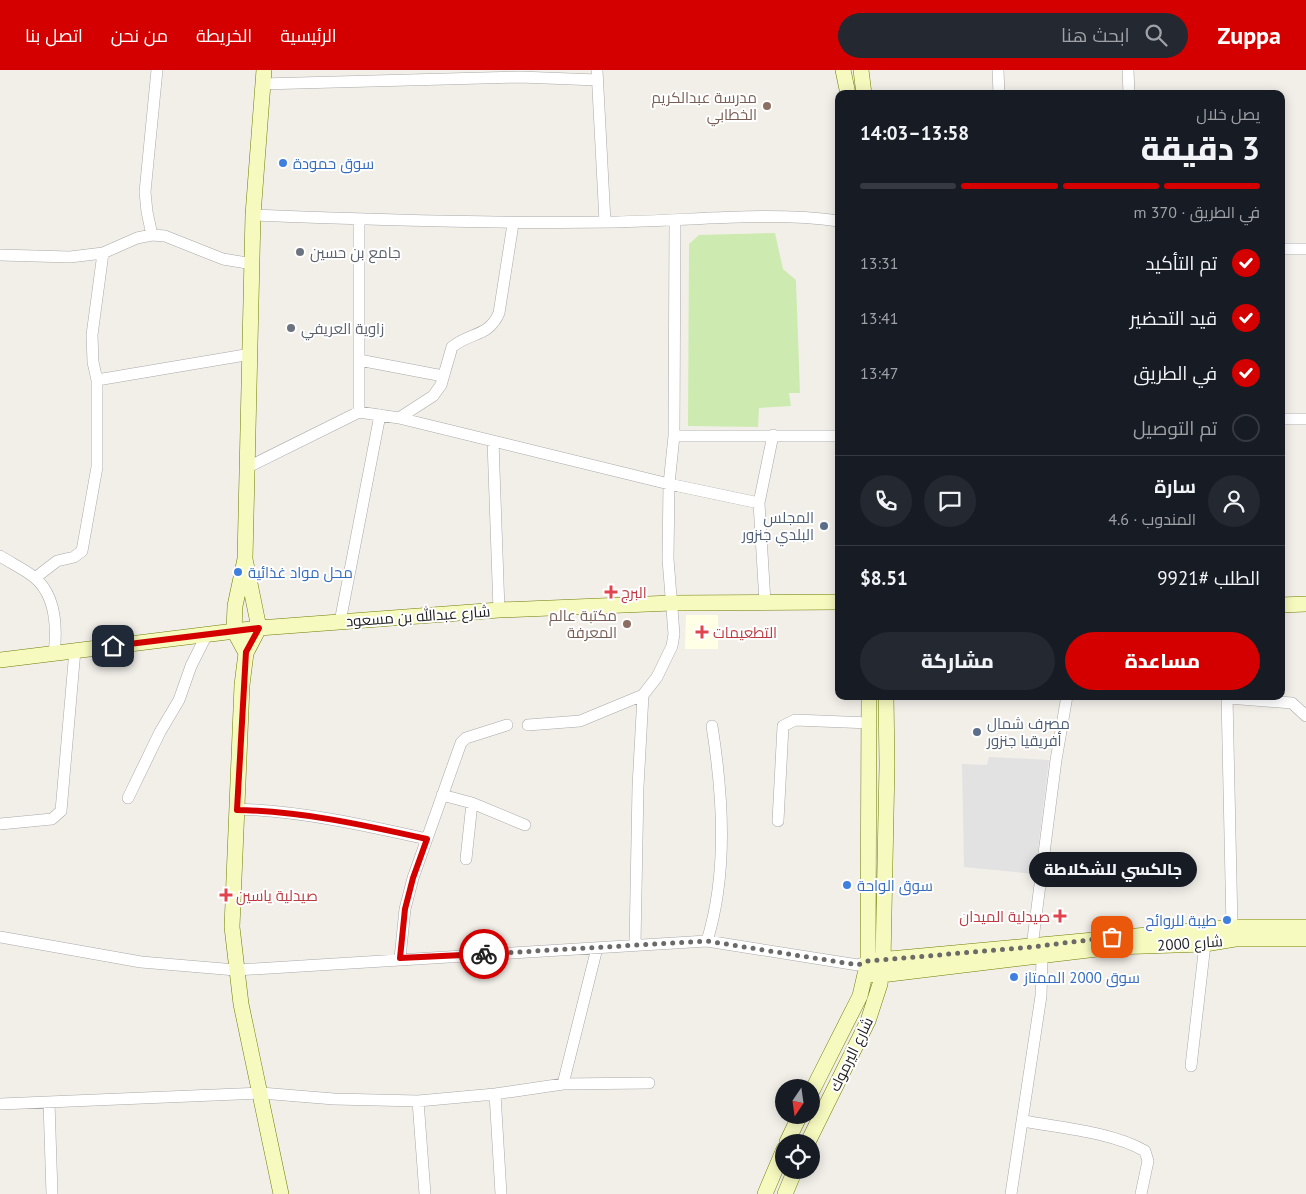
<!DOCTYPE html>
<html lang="ar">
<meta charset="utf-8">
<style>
:root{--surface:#171b24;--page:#242831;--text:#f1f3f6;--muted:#9ea1a6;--line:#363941;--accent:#d40000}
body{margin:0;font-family:"PT Sans",Cairo,sans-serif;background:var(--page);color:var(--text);direction:rtl;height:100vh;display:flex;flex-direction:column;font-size:19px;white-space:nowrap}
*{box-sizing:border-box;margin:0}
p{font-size:16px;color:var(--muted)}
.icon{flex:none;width:28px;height:28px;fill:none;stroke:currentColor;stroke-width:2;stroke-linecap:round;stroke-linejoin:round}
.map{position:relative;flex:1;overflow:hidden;direction:ltr}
.side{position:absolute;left:835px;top:20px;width:450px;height:610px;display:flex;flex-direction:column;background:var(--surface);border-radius:10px;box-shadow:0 2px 12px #0003;direction:rtl}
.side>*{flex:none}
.needle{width:32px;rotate:193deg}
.fabs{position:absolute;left:775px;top:1009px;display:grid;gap:10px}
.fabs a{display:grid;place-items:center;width:45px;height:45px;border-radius:50%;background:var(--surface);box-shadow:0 2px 12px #0003;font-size:25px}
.pin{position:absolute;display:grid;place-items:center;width:42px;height:42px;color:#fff;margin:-21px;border-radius:10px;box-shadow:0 2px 8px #0006}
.courier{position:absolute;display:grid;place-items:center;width:50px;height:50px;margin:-25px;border:4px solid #d40000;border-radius:50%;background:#fff;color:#222;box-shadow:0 1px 6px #0007}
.bubble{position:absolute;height:35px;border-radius:18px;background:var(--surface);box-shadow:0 2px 12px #0003;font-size:16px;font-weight:800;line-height:35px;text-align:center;direction:rtl}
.headline em{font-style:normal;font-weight:800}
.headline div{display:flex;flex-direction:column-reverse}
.headline{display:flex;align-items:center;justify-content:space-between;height:85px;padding:0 25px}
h1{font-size:32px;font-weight:800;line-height:38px}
.bar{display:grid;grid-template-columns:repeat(4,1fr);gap:8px 5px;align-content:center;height:60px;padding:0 25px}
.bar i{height:6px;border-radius:4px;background:var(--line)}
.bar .current{background:var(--accent)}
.bar p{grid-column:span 4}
.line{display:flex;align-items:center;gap:12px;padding:0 25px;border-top:1px solid var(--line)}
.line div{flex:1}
.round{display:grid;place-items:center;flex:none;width:52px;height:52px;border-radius:26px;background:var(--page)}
ol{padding:0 25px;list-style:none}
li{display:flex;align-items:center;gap:15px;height:55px}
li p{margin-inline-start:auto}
li .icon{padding:5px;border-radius:50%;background:var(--accent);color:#fff;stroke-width:4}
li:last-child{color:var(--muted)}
li i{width:28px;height:28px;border:2px solid var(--line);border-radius:50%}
.button{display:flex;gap:10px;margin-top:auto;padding:10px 25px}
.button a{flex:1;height:58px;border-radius:30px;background:var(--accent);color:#fff;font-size:20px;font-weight:800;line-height:58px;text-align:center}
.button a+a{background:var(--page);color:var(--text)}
header{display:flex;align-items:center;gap:30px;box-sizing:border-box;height:70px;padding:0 25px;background:var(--accent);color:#fff}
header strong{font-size:24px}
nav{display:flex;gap:28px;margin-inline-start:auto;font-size:18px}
.search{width:350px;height:45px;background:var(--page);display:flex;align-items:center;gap:12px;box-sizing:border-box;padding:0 18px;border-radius:28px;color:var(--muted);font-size:19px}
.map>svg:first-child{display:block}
.education{fill:#ffffe5}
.grass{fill:#cdebb0}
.parking{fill:#e2e2e2}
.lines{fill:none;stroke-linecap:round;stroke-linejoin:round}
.street-casing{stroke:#a9a9a9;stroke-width:12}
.secondary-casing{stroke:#707d05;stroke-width:16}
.street{stroke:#fff;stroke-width:11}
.secondary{stroke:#f7fabf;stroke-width:15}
.done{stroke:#6b6a68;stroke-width:5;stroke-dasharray:0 9}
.route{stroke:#d40000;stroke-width:6}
.education-dot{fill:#8d6e63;stroke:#fff;stroke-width:2}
.shop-dot{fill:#3f7fe0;stroke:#fff;stroke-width:2}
.worship-dot{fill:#6b7280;stroke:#fff;stroke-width:2}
.service-dot{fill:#5c6f8a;stroke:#fff;stroke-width:2}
.health-dot{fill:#e0444e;stroke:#fff;stroke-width:2}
.labels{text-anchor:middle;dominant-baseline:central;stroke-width:4;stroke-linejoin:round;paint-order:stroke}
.education-label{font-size:15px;fill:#785e54;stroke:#fff;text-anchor:end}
.shop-label{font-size:15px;fill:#366cbe;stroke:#fff;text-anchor:start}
.worship-label{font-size:15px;fill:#5b616d;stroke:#fff;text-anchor:start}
.service-label{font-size:15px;fill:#4e5e75;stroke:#fff;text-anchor:end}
.health-label{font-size:15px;fill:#be3a42;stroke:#fff;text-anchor:start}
.street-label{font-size:15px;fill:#222;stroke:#fff}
</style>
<header>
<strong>Zuppa</strong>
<div class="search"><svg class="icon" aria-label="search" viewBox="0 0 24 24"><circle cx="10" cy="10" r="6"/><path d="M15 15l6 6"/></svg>ابحث هنا</div>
<nav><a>الرئيسية</a><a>الخريطة</a><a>من نحن</a><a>اتصل بنا</a></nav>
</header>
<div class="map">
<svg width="1306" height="1124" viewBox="0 0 1306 1124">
<rect width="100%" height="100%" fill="#f2efe9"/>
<path class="education" d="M686 545H718V579H685Z"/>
<path class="grass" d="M775 163 783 199 796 210 800 323H789L791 336 759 338 758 357 688 356 689 174 699 165Z"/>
<path class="parking" d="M989 687 1049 690 1035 804 964 797 962 694 987 695Z"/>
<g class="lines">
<g class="street-casing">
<path id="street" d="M597 0 605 152
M998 0 999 24
M1128 0 1129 24
M262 14 520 7 597 10
M253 145C374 150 495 154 616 152 689 151 767 141 839 151
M359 149V342
M152 165 147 142 145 122 157 0
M1281 179H1306
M0 185 70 187 103 183 137 168 152 165 165 166 223 189 253 194
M359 290 443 306
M97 310 251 284
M399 348 433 326 441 315 452 277C470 262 489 267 499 243L513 154
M1281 349H1306
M674 366H839
M493 371 499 540
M248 397 359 342 399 348 669 414 759 433 773 365
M759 433 765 532
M0 486C11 493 24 499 34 507 56 525 57 559 54 584
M35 508 57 491 74 487 82 481 97 397V310L93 292 92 265 103 183
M340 552 380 345
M1227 626 1232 857
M1228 628 1292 633 1306 646
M528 655 580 651 643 625 657 607 672 576 674 564 668 489 669 414 674 366 675 151
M442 725 472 733 525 755
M128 728 160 662 179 630 191 596 206 566
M237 739C301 741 364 755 427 769
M778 751 783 656 795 650 870 653
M0 754 52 749 61 741 75 580
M466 789 472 733
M0 867 141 892 236 900 707 871 858 895 868 891
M707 871C728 803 723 726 712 656
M635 874 638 717 643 625
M1032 877 1056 690 1067 626
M400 888 405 839 413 808 461 673 466 668 507 655
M1191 996 1205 874
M563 1014 597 878
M495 1024 501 1124
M418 1031 425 1124
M49 1032 52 1124
M0 1034 261 1023 334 1029 418 1031 495 1024 563 1014 649 1013
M1024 1051C1061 1058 1112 1062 1145 1081L1148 1091 1141 1124
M1011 1124 1041 926 1042 887"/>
</g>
<g class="secondary-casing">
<path id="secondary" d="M843 0 848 24
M861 0 864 24
M245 489 259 558 246 583 242 615 232 857 241 934 281 1124
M1281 535 1306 534
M246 583 234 561 235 536 245 489 253 145 264 0
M0 590 259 558 499 540 672 533 839 532
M868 891 1232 857H1306
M866 904 881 905 1114 877 1205 874 1235 869H1306
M811 1023 860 926 868 891 869 626
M787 1072 800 1045
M808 1072 868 951 880 914 883 891 887 695 886 626
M765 1124 784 1079
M785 1124 795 1100"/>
</g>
<use href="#street" class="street"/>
<use href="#secondary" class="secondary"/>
</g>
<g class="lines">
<path class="done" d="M484 884 707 871 858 895 868 891 1032 877 1112 867"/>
<path class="route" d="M113 576 259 558 246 582 237 740C301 741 364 755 427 769L413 808 405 839 400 888 484 884"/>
</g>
<g class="education-dot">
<circle cx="767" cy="36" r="5"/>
<circle cx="627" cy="554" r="5"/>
</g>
<g class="shop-dot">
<circle cx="283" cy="93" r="5"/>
<circle cx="238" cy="502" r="5"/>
<circle cx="847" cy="815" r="5"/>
<circle cx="1227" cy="850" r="5"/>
<circle cx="1014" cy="907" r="5"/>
</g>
<g class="worship-dot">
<circle cx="300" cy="182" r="5"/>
<circle cx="291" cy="258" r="5"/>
</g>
<g class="service-dot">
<circle cx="824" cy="456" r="5"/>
<circle cx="977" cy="662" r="5"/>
</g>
<g class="health-dot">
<path d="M608.5 514.5h5v5h5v5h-5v5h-5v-5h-5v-5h5z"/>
<path d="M699.5 554.5h5v5h5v5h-5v5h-5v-5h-5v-5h5z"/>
<path d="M223.5 817.5h5v5h5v5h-5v5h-5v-5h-5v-5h5z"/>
<path d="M1057.5 838.5h5v5h5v5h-5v5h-5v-5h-5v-5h5z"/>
</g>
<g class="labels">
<g class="education-label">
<text x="757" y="27">مدرسة عبدالكريم<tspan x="757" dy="17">الخطابي</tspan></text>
<text x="617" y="545">مكتبة عالم<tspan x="617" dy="17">المعرفة</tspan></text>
</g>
<g class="shop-label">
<text x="293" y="93">سوق حمودة</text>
<text x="248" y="502">محل مواد غذائية</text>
<text x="857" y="815">سوق الواحة</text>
<text x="1217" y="850" text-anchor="end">طيبة للروائح</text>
<text x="1024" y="907">سوق 2000 الممتاز</text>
</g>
<g class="worship-label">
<text x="310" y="182">جامع بن حسين</text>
<text x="301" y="258">زاوية العريفي</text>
</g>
<g class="service-label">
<text x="814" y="447">المجلس<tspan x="814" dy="17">البلدي جنزور</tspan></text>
<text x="987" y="653" text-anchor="start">مصرف شمال<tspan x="987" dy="17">أفريقيا جنزور</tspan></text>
</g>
<g class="health-label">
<text x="621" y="522">البرج</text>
<text x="713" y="562">التطعيمات</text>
<text x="236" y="825">صيدلية ياسين</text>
<text x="1050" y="846" text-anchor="end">صيدلية الميدان</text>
</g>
<g class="street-label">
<text transform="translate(418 546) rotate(-4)">شارع عبدالله بن مسعود</text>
<text transform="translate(1190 873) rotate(-4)">شارع 2000</text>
<text transform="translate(851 984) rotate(-64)">شارع اليرموك</text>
</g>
</g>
</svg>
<div class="fabs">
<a><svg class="needle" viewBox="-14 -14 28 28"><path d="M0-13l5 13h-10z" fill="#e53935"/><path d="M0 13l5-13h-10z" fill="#9ea1a6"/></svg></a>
<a><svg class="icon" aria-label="locate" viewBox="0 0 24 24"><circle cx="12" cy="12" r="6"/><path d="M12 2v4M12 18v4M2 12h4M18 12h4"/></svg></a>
</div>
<div class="pin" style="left:1112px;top:867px;background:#ea580c"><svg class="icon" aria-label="bag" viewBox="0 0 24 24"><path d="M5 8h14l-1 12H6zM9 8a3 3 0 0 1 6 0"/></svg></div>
<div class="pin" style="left:113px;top:576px;background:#1f2937"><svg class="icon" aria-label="home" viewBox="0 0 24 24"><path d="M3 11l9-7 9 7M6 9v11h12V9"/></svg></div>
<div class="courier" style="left:484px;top:884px"><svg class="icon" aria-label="bike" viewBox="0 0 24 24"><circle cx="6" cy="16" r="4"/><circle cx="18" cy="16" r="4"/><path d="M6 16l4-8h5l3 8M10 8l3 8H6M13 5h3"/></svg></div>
<div class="bubble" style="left:1029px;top:782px;width:168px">جالكسي للشكلاطة</div>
<section class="side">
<div class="headline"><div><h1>3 دقيقة</h1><p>يصل خلال</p></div><em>13:58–14:03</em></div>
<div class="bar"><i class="current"></i><i class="current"></i><i class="current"></i><i></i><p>في الطريق · 370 m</p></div>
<ol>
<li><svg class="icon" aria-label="check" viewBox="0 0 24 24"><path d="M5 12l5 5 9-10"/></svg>تم التأكيد<p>13:31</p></li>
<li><svg class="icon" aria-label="check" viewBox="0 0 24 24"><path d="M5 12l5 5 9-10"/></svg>قيد التحضير<p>13:41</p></li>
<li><svg class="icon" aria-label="check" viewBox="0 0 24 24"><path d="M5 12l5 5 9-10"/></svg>في الطريق<p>13:47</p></li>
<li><i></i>تم التوصيل</li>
</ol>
<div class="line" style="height:90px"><a class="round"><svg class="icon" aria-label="person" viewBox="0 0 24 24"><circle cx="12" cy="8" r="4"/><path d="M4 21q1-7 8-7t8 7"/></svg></a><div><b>سارة</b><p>المندوب · 4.6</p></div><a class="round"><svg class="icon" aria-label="chat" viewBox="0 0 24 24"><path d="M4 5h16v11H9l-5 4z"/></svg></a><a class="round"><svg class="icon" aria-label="phone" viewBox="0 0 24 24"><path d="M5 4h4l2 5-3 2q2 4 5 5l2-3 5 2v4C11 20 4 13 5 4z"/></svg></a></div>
<div class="line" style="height:65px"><div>الطلب #9921</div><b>$8.51</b></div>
<div class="button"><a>مساعدة</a><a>مشاركة</a></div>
</section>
</div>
